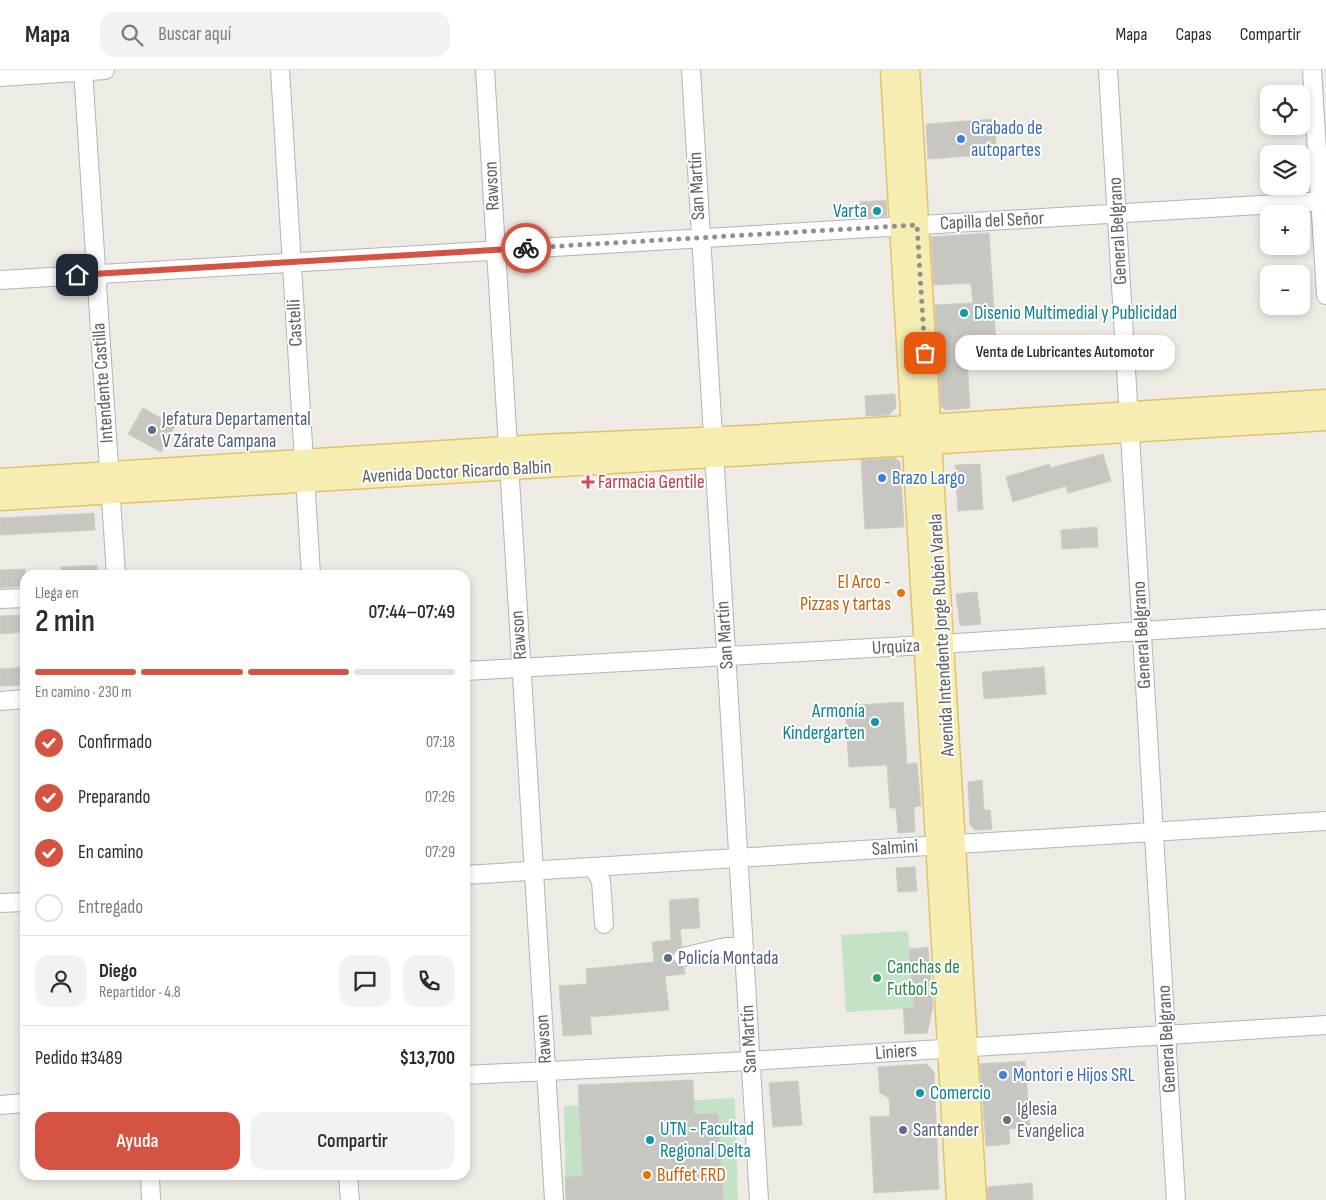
<!DOCTYPE html>
<html lang="es">
<meta charset="utf-8">
<style>
:root{--surface:#fff;--page:#f2f2f3;--text:#2b2b33;--muted:#7c7c81;--line:#e1e1e2;--accent:#d55342}
body{margin:0;font-family:"Sofia Sans Condensed",sans-serif;background:var(--page);color:var(--text);height:100vh;display:flex;flex-direction:column;font-size:19px;white-space:nowrap}
*{box-sizing:border-box;margin:0}
p{font-size:16px;color:var(--muted)}
.icon{flex:none;width:28px;height:28px;fill:none;stroke:currentColor;stroke-width:2;stroke-linecap:round;stroke-linejoin:round}
.map{position:relative;flex:1;overflow:hidden}
.side{position:absolute;left:20px;top:500px;width:450px;height:610px;display:flex;flex-direction:column;background:var(--surface);border-radius:15px;box-shadow:0 2px 8px #0003}
.side>*{flex:none}
.fabs{position:absolute;left:1260px;top:15px;display:grid;gap:10px}
.fabs a{display:grid;place-items:center;width:50px;height:50px;border-radius:10px;background:var(--surface);box-shadow:0 2px 8px #0003;font-size:25px}
.pin{position:absolute;display:grid;place-items:center;width:42px;height:42px;color:#fff;margin:-21px;border-radius:10px;box-shadow:0 2px 8px #0006}
.courier{position:absolute;display:grid;place-items:center;width:50px;height:50px;margin:-25px;border:4px solid #d55342;border-radius:50%;background:#fff;color:#222;box-shadow:0 1px 6px #0007}
.bubble{position:absolute;height:35px;border-radius:15px;background:var(--surface);box-shadow:0 2px 8px #0003;font-size:16px;font-weight:600;line-height:35px;text-align:center}
.overview em{font-style:normal;font-weight:600}
.overview div{display:flex;flex-direction:column-reverse}
.overview{display:flex;align-items:center;justify-content:space-between;height:85px;padding:0 15px}
h1{font-size:32px;font-weight:600;line-height:38px}
.bar{display:grid;grid-template-columns:repeat(4,1fr);gap:8px 5px;align-content:center;height:60px;padding:0 15px}
.bar i{height:6px;border-radius:4px;background:var(--line)}
.bar .current{background:var(--accent)}
.bar p{grid-column:span 4}
.line{display:flex;align-items:center;gap:12px;padding:0 15px;border-top:1px solid var(--line)}
.line div{flex:1}
.round{display:grid;place-items:center;flex:none;width:52px;height:52px;border-radius:15px;background:var(--page)}
ol{padding:0 15px;list-style:none}
li{display:flex;align-items:center;gap:15px;height:55px}
li p{margin-inline-start:auto}
li .icon{padding:5px;border-radius:50%;background:var(--accent);color:#fff;stroke-width:4}
li:last-child{color:var(--muted)}
li i{width:28px;height:28px;border:2px solid var(--line);border-radius:50%}
.cta{display:flex;gap:10px;margin-top:auto;padding:10px 15px}
.cta a{flex:1;height:58px;border-radius:15px;background:var(--accent);color:#fff;font-size:20px;font-weight:600;line-height:58px;text-align:center}
.cta a+a{background:var(--page);color:var(--text)}
header{display:flex;align-items:center;gap:30px;box-sizing:border-box;height:70px;padding:0 25px;background:var(--surface);border-bottom:1px solid var(--line)}
header strong{font-size:24px}
nav{display:flex;gap:28px;margin-inline-start:auto;font-size:18px}
.search{width:350px;height:45px;background:var(--page);display:flex;align-items:center;gap:12px;box-sizing:border-box;padding:0 18px;border-radius:15px;color:var(--muted);font-size:19px}
.map>svg:first-child{display:block}
.green{fill:#c4e2c5}
.building{fill:#c8c6c1;stroke:#d1cdc3}
.lines{fill:none;stroke-linecap:round;stroke-linejoin:round}
.minor-casing{stroke:#b1b4b8;stroke-width:20}
.major-casing{stroke:#e1c369;stroke-width:25}
.minor{stroke:#fff;stroke-width:18}
.major{stroke:#f5edb1;stroke-width:22}
.done{stroke:#8f9090;stroke-width:5;stroke-dasharray:0 9}
.route{stroke:#d55342;stroke-width:6}
.shop-dot{fill:#3f7fe0;stroke:#fff;stroke-width:2}
.culture-dot{fill:#0f9aa8;stroke:#fff;stroke-width:2}
.service-dot{fill:#5c6f8a;stroke:#fff;stroke-width:2}
.health-dot{fill:#e0444e;stroke:#fff;stroke-width:2}
.food-dot{fill:#e8710a;stroke:#fff;stroke-width:2}
.leisure-dot{fill:#2e9e5b;stroke:#fff;stroke-width:2}
.worship-dot{fill:#6b7280;stroke:#fff;stroke-width:2}
.labels{text-anchor:middle;dominant-baseline:central;stroke-width:4;stroke-linejoin:round;paint-order:stroke}
.shop-label{font-size:19px;fill:#366cbe;stroke:#fff;text-anchor:start}
.street-label{font-size:19px;fill:#5c5f63;stroke:#fff}
.culture-label{font-size:19px;fill:#0d838f;stroke:#fff;text-anchor:start}
.service-label{font-size:19px;fill:#4e5e75;stroke:#fff;text-anchor:start}
.health-label{font-size:19px;fill:#be3a42;stroke:#fff;text-anchor:start}
.food-label{font-size:19px;fill:#c56008;stroke:#fff;text-anchor:end}
.leisure-label{font-size:19px;fill:#27864d;stroke:#fff;text-anchor:start}
.worship-label{font-size:19px;fill:#5b616d;stroke:#fff;text-anchor:start}
</style>
<header>
<strong>Mapa</strong>
<div class="search"><svg class="icon" aria-label="search" viewBox="0 0 24 24"><circle cx="10" cy="10" r="6"/><path d="M15 15l6 6"/></svg>Buscar aquí</div>
<nav><a>Mapa</a><a>Capas</a><a>Compartir</a></nav>
</header>
<div class="map">
<svg width="1326" height="1130" viewBox="0 0 1326 1130">
<rect width="100%" height="100%" fill="#edebe4"/>
<path class="green" d="M908 861 914 938 846 942 841 865Z
M735 1028 738 1130H566L564 1036Z"/>
<path class="building" d="M994 49 997 84 928 89 926 54Z
M886 130 887 146 861 148 860 132Z
M989 163 996 272 966 274 970 338 945 340 941 336 935 235 973 233 971 213 934 215 931 167Z
M895 324 896 338 889 345 866 346 865 326Z
M143 338 175 356 161 382 128 364Z
M1103 384 1111 411 1068 423 1066 416 1013 432 1006 407 1049 394 1050 398Z
M895 388 900 392 904 457 865 459 861 390Z
M980 394 983 439 958 441 955 395Z
M94 443 95 460 0 465V448Z
M1097 457 1098 477 1062 479 1061 460Z
M97 495V505H62L61 497Z
M25 499V516L0 518V500Z
M977 522 981 554 960 556 956 524Z
M25 545V562L0 564V546Z
M25 597V615L0 616V599Z
M1044 597 1046 624 984 629 982 602Z
M903 632 907 694 917 693 921 736 914 737 915 762 898 763 896 738H890L887 695 849 697 845 636Z
M982 710 984 740H990L992 759 975 760 970 755 968 712Z
M915 797 917 821 898 822 896 798Z
M698 828 700 858 680 859 682 876 676 879 673 884 675 894 684 897 685 904 665 906 669 940 590 947 592 964 563 966 559 916 587 914 586 899 654 892 652 872 671 870 669 830Z
M928 877 933 936 927 963 905 964 903 938H914L909 879Z
M1025 991 1030 1057 1009 1059 1010 1074 986 1076 980 994Z
M927 994 934 1002 939 1119 874 1123 870 1047 890 1046 889 1028 880 1023 878 997Z
M693 1010 694 1044 718 1043 723 1130H566L565 1107 583 1106 578 1015Z
M798 1011 802 1055 773 1057 769 1013Z
M1032 1113 1033 1130H988L987 1117Z"/>
<g class="lines">
<g class="minor-casing">
<path id="minor" d="M83 0 116 505
M280 0 311 505
M485 0 554 1130
M691 0 759 1130
M1108 0 1176 1130
M1312 0 1326 225
M0 7 105 0
M0 210 1326 131
M0 529 25 528
M465 601 942 574 1326 549
M0 631 25 629
M593 797 601 811 604 854
M465 805 1326 751
M0 833 25 832
M683 887 726 877H744
M465 1005 750 991 1326 955
M0 1035 25 1033
M150 1105 151 1130
M348 1105 350 1130"/>
</g>
<g class="major-casing">
<path id="major" d="M892 0 958 1130
M908 0 975 1130
M0 410 540 376 747 367 1326 331
M0 429 1326 349"/>
</g>
<use href="#minor" class="minor"/>
<use href="#major" class="major"/>
</g>
<g class="lines">
<path class="done" d="M526 178 917 155 925 283"/>
<path class="route" d="M77 205 526 178"/>
</g>
<g class="shop-dot">
<circle cx="961" cy="69" r="5"/>
<circle cx="882" cy="408" r="5"/>
<circle cx="1003" cy="1005" r="5"/>
</g>
<g class="culture-dot">
<circle cx="877" cy="141" r="5"/>
<circle cx="964" cy="243" r="5"/>
<circle cx="875" cy="652" r="5"/>
<circle cx="920" cy="1023" r="5"/>
<circle cx="650" cy="1070" r="5"/>
</g>
<g class="service-dot">
<circle cx="152" cy="360" r="5"/>
<circle cx="668" cy="888" r="5"/>
<circle cx="903" cy="1060" r="5"/>
</g>
<path class="health-dot" d="M585.5 404.5h5v5h5v5h-5v5h-5v-5h-5v-5h5z"/>
<g class="food-dot">
<circle cx="901" cy="523" r="5"/>
<circle cx="647" cy="1105" r="5"/>
</g>
<circle class="leisure-dot" cx="877" cy="908" r="5"/>
<circle class="worship-dot" cx="1007" cy="1050" r="5"/>
<g class="labels">
<g class="shop-label">
<text x="971" y="58">Grabado de<tspan x="971" dy="22">autopartes</tspan></text>
<text x="892" y="408">Brazo Largo</text>
<text x="1013" y="1005">Montori e Hijos SRL</text>
</g>
<g class="street-label">
<text transform="translate(492 116) rotate(-93)">Rawson</text>
<text transform="translate(697 116) rotate(-93)">San Martín</text>
<text transform="translate(992 151) rotate(-3)">Capilla del Señor</text>
<text transform="translate(1118 161) rotate(-93)">General Belgrano</text>
<text transform="translate(295 253) rotate(-93)">Castelli</text>
<text transform="translate(103 313) rotate(-94)">Intendente Castilla</text>
<text transform="translate(457 402) rotate(-3)">Avenida Doctor Ricardo Balbín</text>
<text transform="translate(519 565) rotate(-94)">Rawson</text>
<text transform="translate(725 565) rotate(-94)">San Martín</text>
<text transform="translate(942 565) rotate(-93)">Avenida Intendente Jorge Rubén Varela</text>
<text transform="translate(1142 565) rotate(-93)">General Belgrano</text>
<text transform="translate(896 577) rotate(-3)">Urquiza</text>
<text transform="translate(895 778) rotate(-4)">Salmini</text>
<text transform="translate(544 969) rotate(-94)">Rawson</text>
<text transform="translate(749 969) rotate(-93)">San Martín</text>
<text transform="translate(1167 969) rotate(-93)">General Belgrano</text>
<text transform="translate(896 982) rotate(-4)">Liniers</text>
</g>
<g class="culture-label">
<text x="867" y="141" text-anchor="end">Varta</text>
<text x="974" y="243">Disenio Multimedial y Publicidad</text>
<text x="865" y="641" text-anchor="end">Armonía<tspan x="865" dy="22">Kindergarten</tspan></text>
<text x="930" y="1023">Comercio</text>
<text x="660" y="1059">UTN - Facultad<tspan x="660" dy="22">Regional Delta</tspan></text>
</g>
<g class="service-label">
<text x="162" y="349">Jefatura Departamental<tspan x="162" dy="22">V Zárate Campana</tspan></text>
<text x="678" y="888">Policía Montada</text>
<text x="913" y="1060">Santander</text>
</g>
<g class="health-label">
<text x="598" y="412">Farmacia Gentile</text>
</g>
<g class="food-label">
<text x="891" y="512">El Arco -<tspan x="891" dy="22">Pizzas y tartas</tspan></text>
<text x="657" y="1105" text-anchor="start">Buffet FRD</text>
</g>
<g class="leisure-label">
<text x="887" y="897">Canchas de<tspan x="887" dy="22">Futbol 5</tspan></text>
</g>
<g class="worship-label">
<text x="1017" y="1039">Iglesia<tspan x="1017" dy="22">Evangelica</tspan></text>
</g>
</g>
</svg>
<div class="fabs">
<a><svg class="icon" aria-label="locate" viewBox="0 0 24 24"><circle cx="12" cy="12" r="6"/><path d="M12 2v4M12 18v4M2 12h4M18 12h4"/></svg></a>
<a><svg class="icon" aria-label="layers" viewBox="0 0 24 24"><path d="M12 4l9 5-9 5-9-5zM3 14l9 5 9-5"/></svg></a>
<a>+</a>
<a>−</a>
</div>
<div class="pin" style="left:925px;top:283px;background:#ea580c"><svg class="icon" aria-label="bag" viewBox="0 0 24 24"><path d="M5 8h14l-1 12H6zM9 8a3 3 0 0 1 6 0"/></svg></div>
<div class="pin" style="left:77px;top:205px;background:#1f2937"><svg class="icon" aria-label="home" viewBox="0 0 24 24"><path d="M3 11l9-7 9 7M6 9v11h12V9"/></svg></div>
<div class="courier" style="left:526px;top:178px"><svg class="icon" aria-label="bike" viewBox="0 0 24 24"><circle cx="6" cy="16" r="4"/><circle cx="18" cy="16" r="4"/><path d="M6 16l4-8h5l3 8M10 8l3 8H6M13 5h3"/></svg></div>
<div class="bubble" style="left:955px;top:265px;width:220px">Venta de Lubricantes Automotor</div>
<section class="side">
<div class="overview"><div><h1>2 min</h1><p>Llega en</p></div><em>07:44–07:49</em></div>
<div class="bar"><i class="current"></i><i class="current"></i><i class="current"></i><i></i><p>En camino · 230 m</p></div>
<ol>
<li><svg class="icon" aria-label="check" viewBox="0 0 24 24"><path d="M5 12l5 5 9-10"/></svg>Confirmado<p>07:18</p></li>
<li><svg class="icon" aria-label="check" viewBox="0 0 24 24"><path d="M5 12l5 5 9-10"/></svg>Preparando<p>07:26</p></li>
<li><svg class="icon" aria-label="check" viewBox="0 0 24 24"><path d="M5 12l5 5 9-10"/></svg>En camino<p>07:29</p></li>
<li><i></i>Entregado</li>
</ol>
<div class="line" style="height:90px"><a class="round"><svg class="icon" aria-label="person" viewBox="0 0 24 24"><circle cx="12" cy="8" r="4"/><path d="M4 21q1-7 8-7t8 7"/></svg></a><div><b>Diego</b><p>Repartidor · 4.8</p></div><a class="round"><svg class="icon" aria-label="chat" viewBox="0 0 24 24"><path d="M4 5h16v11H9l-5 4z"/></svg></a><a class="round"><svg class="icon" aria-label="phone" viewBox="0 0 24 24"><path d="M5 4h4l2 5-3 2q2 4 5 5l2-3 5 2v4C11 20 4 13 5 4z"/></svg></a></div>
<div class="line" style="height:65px"><div>Pedido #3489</div><b>$13,700</b></div>
<div class="cta"><a>Ayuda</a><a>Compartir</a></div>
</section>
</div>
